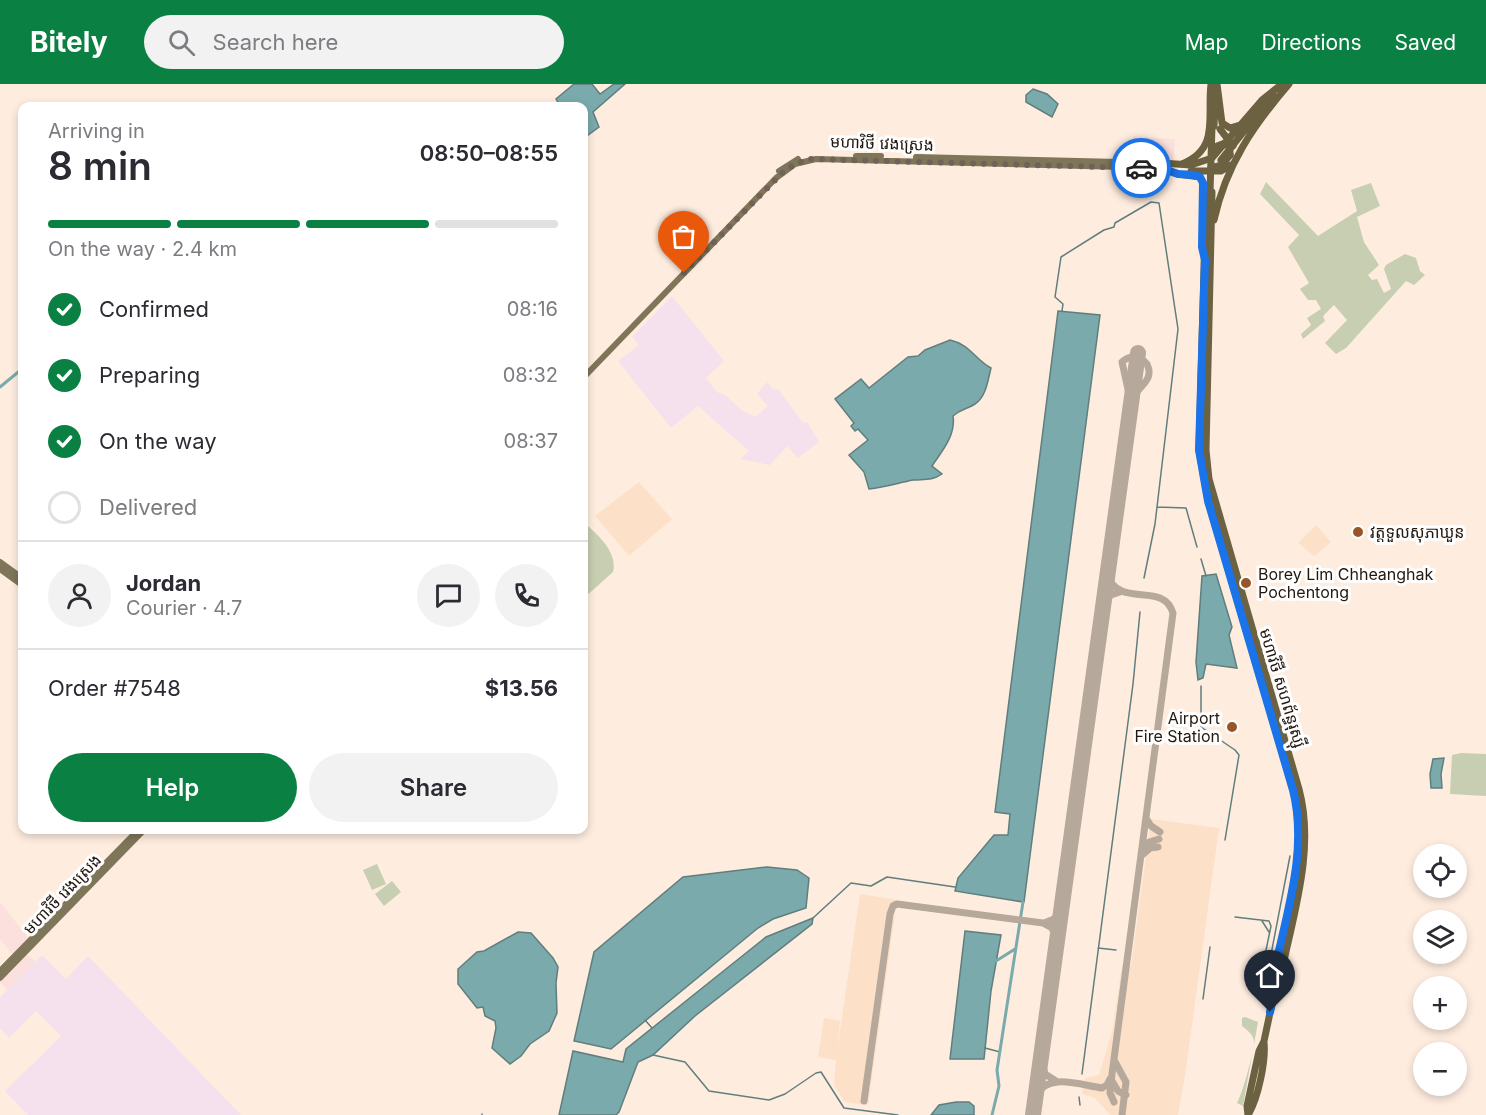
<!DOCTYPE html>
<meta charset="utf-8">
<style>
:root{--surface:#fff;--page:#f2f2f3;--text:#2b2b33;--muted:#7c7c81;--line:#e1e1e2;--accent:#0b8043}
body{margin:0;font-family:Inter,"Noto Sans Khmer",sans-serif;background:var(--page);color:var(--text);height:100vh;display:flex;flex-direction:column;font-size:22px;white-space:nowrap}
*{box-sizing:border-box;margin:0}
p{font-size:20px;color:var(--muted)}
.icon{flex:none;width:33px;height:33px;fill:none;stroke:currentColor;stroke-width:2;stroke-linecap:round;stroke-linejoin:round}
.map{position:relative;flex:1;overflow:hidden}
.drawer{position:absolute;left:18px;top:18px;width:570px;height:732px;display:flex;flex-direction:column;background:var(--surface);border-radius:12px;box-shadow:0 3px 9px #0003}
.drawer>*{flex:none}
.buttons{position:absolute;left:1413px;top:760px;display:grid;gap:12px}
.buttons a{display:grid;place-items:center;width:54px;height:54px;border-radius:50%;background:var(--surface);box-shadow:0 3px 9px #0003;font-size:30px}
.pin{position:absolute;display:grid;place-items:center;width:51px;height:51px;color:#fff;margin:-62px -26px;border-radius:50% 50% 50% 0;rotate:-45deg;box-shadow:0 0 6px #0007}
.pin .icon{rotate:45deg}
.courier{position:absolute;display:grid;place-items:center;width:60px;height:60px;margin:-30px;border:4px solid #1a73e8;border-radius:50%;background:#fff;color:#222;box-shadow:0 2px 8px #0007}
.summary em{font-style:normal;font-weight:600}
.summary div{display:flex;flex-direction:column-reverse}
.summary{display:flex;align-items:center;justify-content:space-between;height:102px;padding:0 30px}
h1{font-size:39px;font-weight:600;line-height:45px}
.bar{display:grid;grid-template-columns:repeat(4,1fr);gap:9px 6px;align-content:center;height:72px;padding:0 30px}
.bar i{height:8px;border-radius:4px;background:var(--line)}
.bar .current{background:var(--accent)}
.bar p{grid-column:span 4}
.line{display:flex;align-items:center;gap:15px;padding:0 30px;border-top:2px solid var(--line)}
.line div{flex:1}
.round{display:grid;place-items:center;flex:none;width:63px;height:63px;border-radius:32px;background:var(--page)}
ol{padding:0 30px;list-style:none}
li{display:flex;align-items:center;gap:18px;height:66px}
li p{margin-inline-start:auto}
li .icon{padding:6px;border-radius:50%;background:var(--accent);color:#fff;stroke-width:4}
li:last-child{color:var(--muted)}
li i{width:33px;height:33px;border:3px solid var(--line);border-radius:50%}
.action{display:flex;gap:12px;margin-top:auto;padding:12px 30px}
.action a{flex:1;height:69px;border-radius:36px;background:var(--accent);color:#fff;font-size:24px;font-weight:600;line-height:69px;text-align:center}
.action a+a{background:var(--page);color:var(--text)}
header{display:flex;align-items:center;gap:36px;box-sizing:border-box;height:84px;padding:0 30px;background:var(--accent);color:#fff}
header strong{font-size:28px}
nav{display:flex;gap:33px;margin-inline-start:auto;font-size:21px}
.search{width:420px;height:54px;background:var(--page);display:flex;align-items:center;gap:15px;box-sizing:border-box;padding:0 21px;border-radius:33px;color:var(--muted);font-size:22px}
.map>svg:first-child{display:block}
.commercial{fill:#fbe0dd}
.industrial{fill:#f5e0ee}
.built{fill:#fce0c8}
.green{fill:#c7ceb1}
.water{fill:#7aaaac;stroke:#607e7d;stroke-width:1.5}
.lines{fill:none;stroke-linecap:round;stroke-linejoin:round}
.stream{stroke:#607e7d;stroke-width:1.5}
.canal{stroke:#7aaaac;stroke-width:3}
.taxiway{stroke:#b7a89c;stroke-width:7}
.runway{stroke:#b7a89c;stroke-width:16}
.primary{stroke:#7f7559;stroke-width:6}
.highway{stroke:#6c6140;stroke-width:7}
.highway-bridge{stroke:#6c6140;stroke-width:7}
.done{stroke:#6f6358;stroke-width:6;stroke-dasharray:0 10.8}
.route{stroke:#1a73e8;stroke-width:8}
.poi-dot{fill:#995528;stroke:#fefefe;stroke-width:2}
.labels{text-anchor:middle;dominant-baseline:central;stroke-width:6;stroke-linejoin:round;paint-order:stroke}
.street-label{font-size:16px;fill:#22180f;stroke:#fefefe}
.poi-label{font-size:16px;fill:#22180f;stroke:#fefefe;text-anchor:start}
</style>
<header>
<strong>Bitely</strong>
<div class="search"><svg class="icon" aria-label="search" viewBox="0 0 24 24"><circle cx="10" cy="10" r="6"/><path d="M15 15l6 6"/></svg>Search here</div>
<nav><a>Map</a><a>Directions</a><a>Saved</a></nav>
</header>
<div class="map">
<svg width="1486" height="1031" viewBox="0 0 1486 1031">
<rect width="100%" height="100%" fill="#feeddf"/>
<path class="commercial" d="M1144 54 1175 55 1174 77H1143Z
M0 818 30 856 12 870 0 855Z
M27 870 36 878 7 906 0 898Z"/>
<path class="industrial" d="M672 212 724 277 706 294 717 308 725 311 743 327 755 333 768 322 757 310 767 298 774 306 778 305 803 339 807 338 819 358 798 374 787 362 770 381 740 375 749 367 698 322 671 344 618 277 639 261 632 253Z
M42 871 66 895 88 872 241 1031H28L5 1007 61 952 36 927 9 954 0 944V913Z"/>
<path class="built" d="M639 398 672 435 629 472 595 432Z
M1316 441 1331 458 1314 472 1298 459Z
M1151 735 1219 744 1185 992 1178 1031H1110L1095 1014 1082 1010 1085 994 1099 991 1112 948 1122 882H1131Z
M860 810 897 816 868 1021 845 1018 834 1001 836 976 818 973 824 934 840 937 837 967Z"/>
<path class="green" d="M1266 98 1318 152 1357 127 1351 106 1371 99 1380 122 1357 133 1364 158 1379 181 1368 191 1372 196 1377 195 1384 209 1391 205 1384 185 1386 181 1405 170 1416 174 1420 187 1425 191 1414 201 1406 197 1346 264 1336 270 1325 259 1347 236 1334 221 1323 232 1325 237 1303 255 1301 250 1311 241 1307 234 1321 225 1316 216H1308L1300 205 1309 199 1288 163 1299 151 1260 110Z
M586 440C599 452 618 469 613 488L584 514V443Z
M1461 669 1486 670V712L1450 710 1452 671Z
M377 780 386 800 372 806 363 786Z
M392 797 401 808 384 822 375 810Z
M1245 933 1258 938 1243 1022 1237 1019C1242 1011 1255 965 1254 957 1253 950 1247 946 1242 942V934Z"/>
<path class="water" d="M574 0H592L600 10 614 0H625L593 28 599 43 584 54V22H560L556 15Z
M1033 5 1047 10 1058 20 1052 33 1026 18V11Z
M1058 227 1100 231 1024 818H1023L955 807 958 794 994 751H1008L1010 730 995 728Z
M950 256C969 260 975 275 991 284 988 296 986 313 975 320 966 326 962 324 953 332 956 351 942 367 932 382L942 390C932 397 924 395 913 396 898 399 885 403 869 405L864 388 849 371 868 356 858 345 855 347 851 342 854 339 835 315 861 295 869 304 908 273 918 272 925 266Z
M1216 490 1232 543 1229 551 1237 584 1206 580 1203 594 1198 596 1196 578 1202 492Z
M1444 674 1441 690 1442 704H1431L1430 690 1433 675Z
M767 783 797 786 809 794 806 824 773 835 758 844 611 965 574 957 594 868 683 793Z
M813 834 812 840 695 932 653 971 638 978 619 1028 616 1031H559L573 967 623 978 626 965 766 853Z
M965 847 1001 851 991 907 984 975H950Z
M518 848 531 849 553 874 558 883 556 899 557 929 549 947 530 960 521 972 510 980 492 964 496 944 495 937 485 932 483 923 477 924 458 900V885L477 868 484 867Z
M956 1018H969L974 1022V1031H931L939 1021Z"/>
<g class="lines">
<path class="stream" d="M1062 227 1063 220 1055 213 1061 173 1104 146 1114 143 1115 139 1151 118 1159 119 1178 245 1155 440 1144 494
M1157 423 1186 424 1197 463
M1201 475 1206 492
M1201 632V602
M1200 636 1201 643 1235 666 1239 671 1225 756
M1235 833 1269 837 1271 842 1264 876
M813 834 851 799 871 802 887 793 955 803
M1262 837 1269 848
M1098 864 1116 866
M1268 886 1290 772
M1203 915 1210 863
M645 936 652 944
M985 964 1000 968
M653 971 685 978 709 1007 769 1016 785 1010 816 989 821 988 844 1024 898 1031
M1082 990 1133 600 1140 528
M1079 1013 1080 1021
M482 1031V1030"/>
<path class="canal" d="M0 303 22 285
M996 877 1015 865
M992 1031 999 1002 997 986 1023 818"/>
<path class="taxiway" d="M1131 319 1122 278C1130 270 1140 272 1147 280 1155 297 1138 302 1131 316
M1107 490C1119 526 1163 496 1173 529L1112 990 1110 1009 1114 1018
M1104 518 1111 511 1120 508
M1146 734 1151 742 1160 748
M1142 766 1149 758 1159 755
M1142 771 1150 764 1158 763
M1044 839 1054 835 1062 825
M1041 975 1045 990 1056 997
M1114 976 1126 998 1122 1031
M1112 997 1118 1007 1126 1011
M1036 1012C1047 988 1080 1001 1102 1004L1107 1001 1110 995
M864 1017 890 830 893 822 897 820 1043 839 1052 844 1057 857"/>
<path class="runway" d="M1033 1031 1138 269"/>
<path class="primary" d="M856 72H881
M916 73 1161 79
M779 87 798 75
M584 293 776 94 795 80 816 75 1161 84
M0 478 22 494
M0 485 22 501
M0 887 138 746
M0 894 144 746"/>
<path class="highway" d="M1217 0 1222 39 1230 44 1240 41
M1214 42 1216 3
M1221 76 1273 11
M1161 79 1191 81 1212 74 1262 16 1282 0
M1182 80C1220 65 1207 33 1211 0
M1161 84 1178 90 1200 93 1203 99V116
M1211 84 1222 81 1230 71
M1191 87H1221L1231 81
M1212 108 1206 366 1209 395 1299 705C1315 764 1294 828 1282 886L1277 896 1264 957 1259 967 1247 1022 1248 1031
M1206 113 1199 366 1208 417 1293 706C1309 765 1287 827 1275 885L1277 895
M1214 136C1226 81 1253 42 1289 0
M1248 1031C1258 1015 1266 977 1264 958"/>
<path class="highway-bridge" d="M1220 45 1233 62
M1213 70 1217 62 1225 59 1230 64V71
M1210 108 1212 42"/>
</g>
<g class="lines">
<path class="done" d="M684 189 783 88 795 80 810 75 1141 84"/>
<path class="route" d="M1141 84H1161L1178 90 1194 91 1200 93 1203 99 1202 163 1205 176 1199 366 1208 417 1293 706C1308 766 1287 827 1275 885L1277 896 1270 928"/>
</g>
<g class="poi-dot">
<circle cx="1358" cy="448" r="6"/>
<circle cx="1246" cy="499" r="6"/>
<circle cx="1232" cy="643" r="6"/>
</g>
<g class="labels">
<g class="street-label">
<text transform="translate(882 59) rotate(2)">មហាវិថី វេងស្រេង</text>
<text transform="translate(1283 604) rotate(73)">មហាវិថី សហព័ន្ធរុស្ស៊ី</text>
<text transform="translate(62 810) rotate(-46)">មហាវិថី វេងស្រេង</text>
</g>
<g class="poi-label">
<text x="1370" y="448">វត្តទួលសុភាឃួន</text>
<text x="1258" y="490">Borey Lim Chheanghak<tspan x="1258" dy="18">Pochentong</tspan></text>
<text x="1220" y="634" text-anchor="end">Airport<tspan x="1220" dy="18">Fire Station</tspan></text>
</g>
</g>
</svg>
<div class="buttons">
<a><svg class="icon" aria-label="locate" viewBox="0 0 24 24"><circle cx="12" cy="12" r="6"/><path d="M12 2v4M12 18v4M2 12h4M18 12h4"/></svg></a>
<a><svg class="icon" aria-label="layers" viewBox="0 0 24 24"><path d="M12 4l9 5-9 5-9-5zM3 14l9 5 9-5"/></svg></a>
<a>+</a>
<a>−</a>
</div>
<div class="pin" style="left:684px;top:189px;background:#ea580c"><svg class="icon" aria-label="bag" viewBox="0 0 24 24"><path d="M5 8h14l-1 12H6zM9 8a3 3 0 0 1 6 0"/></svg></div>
<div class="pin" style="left:1270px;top:928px;background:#1f2937"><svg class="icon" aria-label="home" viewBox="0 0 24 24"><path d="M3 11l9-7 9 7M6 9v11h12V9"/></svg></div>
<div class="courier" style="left:1141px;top:84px"><svg class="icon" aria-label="car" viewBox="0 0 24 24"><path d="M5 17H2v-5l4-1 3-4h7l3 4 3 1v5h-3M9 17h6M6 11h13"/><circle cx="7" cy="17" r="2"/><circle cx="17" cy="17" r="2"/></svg></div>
<section class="drawer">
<div class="summary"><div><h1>8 min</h1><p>Arriving in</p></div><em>08:50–08:55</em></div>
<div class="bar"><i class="current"></i><i class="current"></i><i class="current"></i><i></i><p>On the way · 2.4 km</p></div>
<ol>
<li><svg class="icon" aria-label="check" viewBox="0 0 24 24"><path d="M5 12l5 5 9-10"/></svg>Confirmed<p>08:16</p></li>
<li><svg class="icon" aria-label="check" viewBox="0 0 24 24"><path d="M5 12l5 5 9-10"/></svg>Preparing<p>08:32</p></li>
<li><svg class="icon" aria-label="check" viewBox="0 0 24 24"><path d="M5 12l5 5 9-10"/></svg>On the way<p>08:37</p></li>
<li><i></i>Delivered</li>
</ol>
<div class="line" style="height:108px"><a class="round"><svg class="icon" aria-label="person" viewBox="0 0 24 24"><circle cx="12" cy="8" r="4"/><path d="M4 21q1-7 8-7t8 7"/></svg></a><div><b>Jordan</b><p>Courier · 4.7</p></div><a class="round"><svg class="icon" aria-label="chat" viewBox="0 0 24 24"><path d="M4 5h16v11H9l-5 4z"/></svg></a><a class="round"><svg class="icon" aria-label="phone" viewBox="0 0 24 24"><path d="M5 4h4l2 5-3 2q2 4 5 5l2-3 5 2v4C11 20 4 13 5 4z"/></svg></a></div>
<div class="line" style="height:78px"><div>Order #7548</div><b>$13.56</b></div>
<div class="action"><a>Help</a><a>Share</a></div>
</section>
</div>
